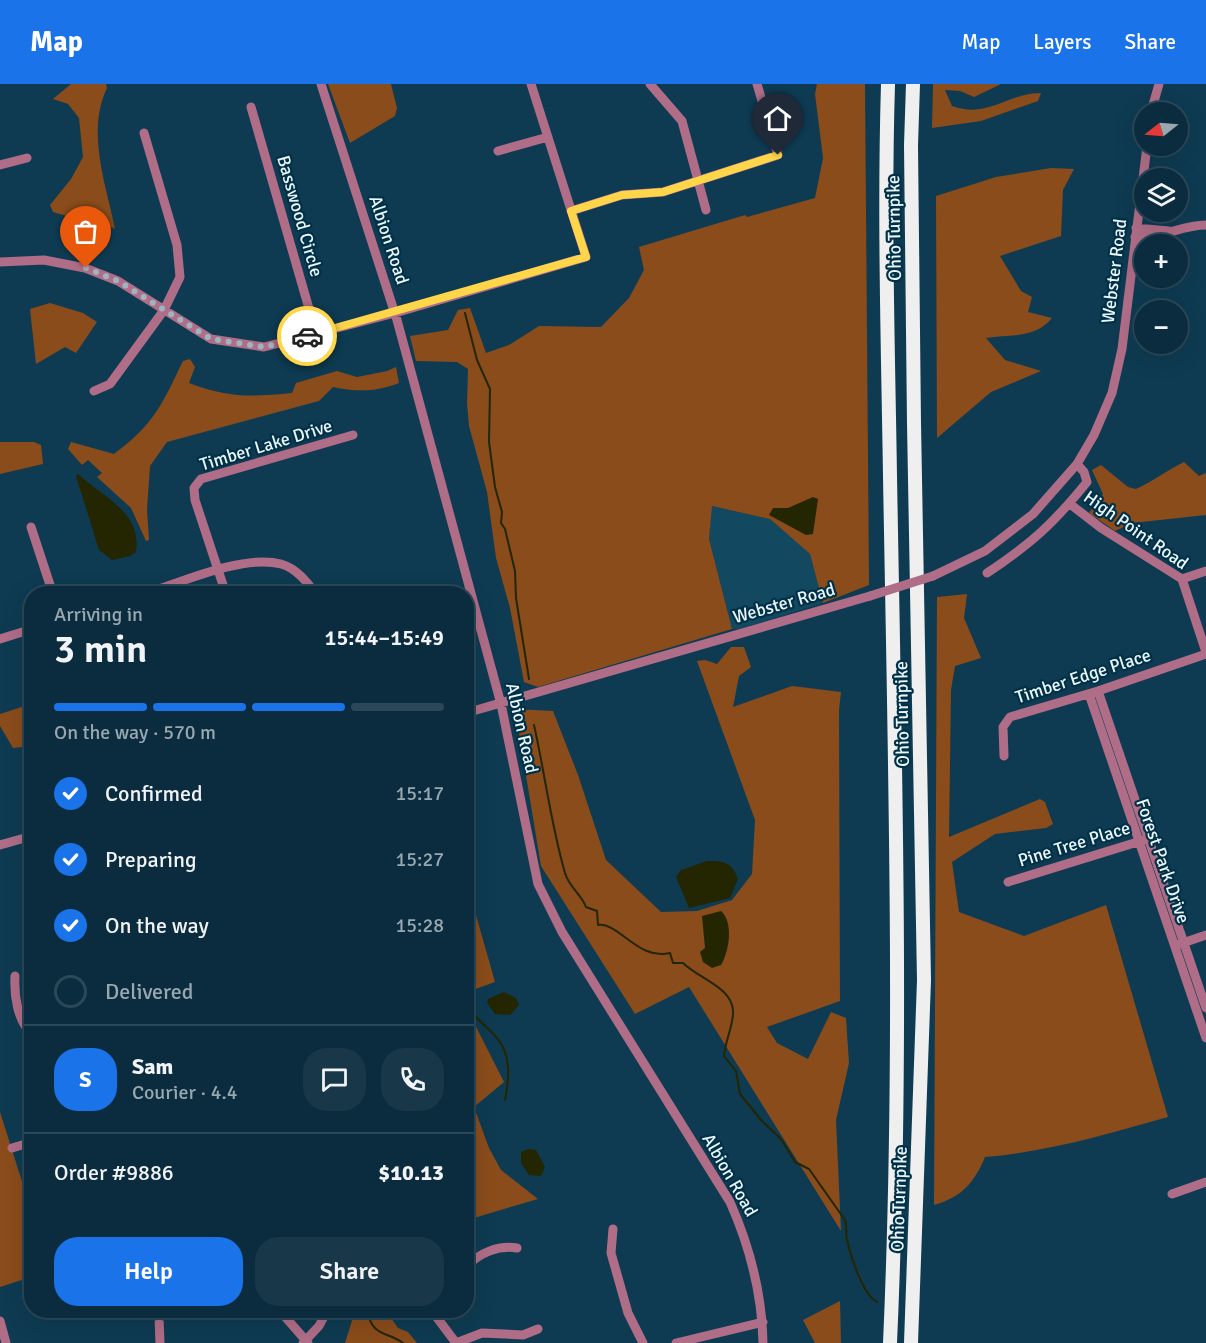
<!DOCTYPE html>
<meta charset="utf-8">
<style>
:root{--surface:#0a2c3e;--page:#183849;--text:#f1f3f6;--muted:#99a7b0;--line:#2a4858;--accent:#1a73e8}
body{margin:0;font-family:Signika,sans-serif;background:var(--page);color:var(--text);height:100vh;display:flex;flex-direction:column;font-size:22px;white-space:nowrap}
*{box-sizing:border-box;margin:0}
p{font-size:20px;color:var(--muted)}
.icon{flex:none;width:33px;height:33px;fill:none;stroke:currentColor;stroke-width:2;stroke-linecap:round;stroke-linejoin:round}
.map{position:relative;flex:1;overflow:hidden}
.details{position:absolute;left:24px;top:502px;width:450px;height:732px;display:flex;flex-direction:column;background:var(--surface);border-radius:24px;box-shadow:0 6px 24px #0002,0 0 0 2px var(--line)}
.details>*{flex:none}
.needle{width:39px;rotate:253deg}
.buttons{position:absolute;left:1134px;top:18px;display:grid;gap:12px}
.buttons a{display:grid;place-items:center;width:54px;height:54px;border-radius:50%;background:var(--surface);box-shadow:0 6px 24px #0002,0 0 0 2px var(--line);font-size:30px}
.pin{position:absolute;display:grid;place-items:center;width:51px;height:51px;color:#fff;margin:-62px -26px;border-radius:50% 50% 50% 0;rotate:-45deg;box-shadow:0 0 6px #0007}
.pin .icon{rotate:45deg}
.courier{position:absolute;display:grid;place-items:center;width:60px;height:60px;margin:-30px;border:4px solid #ffd54a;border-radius:50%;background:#fff;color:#222;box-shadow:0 2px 8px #0007}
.overview em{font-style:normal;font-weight:600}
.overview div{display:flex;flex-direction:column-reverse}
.overview{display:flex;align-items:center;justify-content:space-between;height:102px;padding:0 30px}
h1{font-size:39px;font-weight:600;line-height:45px}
.bar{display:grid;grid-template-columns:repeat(4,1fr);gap:9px 6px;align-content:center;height:72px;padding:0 30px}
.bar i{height:8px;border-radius:4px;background:var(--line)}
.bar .on{background:var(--accent)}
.bar p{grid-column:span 4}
.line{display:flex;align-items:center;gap:15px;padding:0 30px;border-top:2px solid var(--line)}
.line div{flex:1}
.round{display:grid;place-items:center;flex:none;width:63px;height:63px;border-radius:24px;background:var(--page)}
ol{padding:0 30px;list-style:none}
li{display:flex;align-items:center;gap:18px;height:66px}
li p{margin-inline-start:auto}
li .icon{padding:6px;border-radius:50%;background:var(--accent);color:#fff;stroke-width:4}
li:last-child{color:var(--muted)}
li i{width:33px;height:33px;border:3px solid var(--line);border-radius:50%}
.primary-button{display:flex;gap:12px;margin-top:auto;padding:12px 30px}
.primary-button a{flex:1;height:69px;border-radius:24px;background:var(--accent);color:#fff;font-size:24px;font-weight:600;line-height:69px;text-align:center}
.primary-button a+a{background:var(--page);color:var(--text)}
header{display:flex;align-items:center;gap:36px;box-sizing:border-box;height:84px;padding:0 30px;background:var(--accent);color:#fff}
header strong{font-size:28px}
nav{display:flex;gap:33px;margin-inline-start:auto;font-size:21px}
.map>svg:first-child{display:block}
.built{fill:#124860}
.green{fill:#8a4c1b}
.water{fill:#232600}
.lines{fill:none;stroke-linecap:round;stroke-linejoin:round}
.stream{stroke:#232600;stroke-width:2}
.minor{stroke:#b06d87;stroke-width:9}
.highway{stroke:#efefef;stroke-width:14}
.minor-bridge{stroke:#b06d87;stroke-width:9}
.done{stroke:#9eb5c1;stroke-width:6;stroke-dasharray:0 10.8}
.route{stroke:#ffd54a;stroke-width:8}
.labels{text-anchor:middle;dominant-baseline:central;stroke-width:4.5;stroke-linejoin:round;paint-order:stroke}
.street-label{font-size:18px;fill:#ebf6fd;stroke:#013147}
</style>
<header>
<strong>Map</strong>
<nav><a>Map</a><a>Layers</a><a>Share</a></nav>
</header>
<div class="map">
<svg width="1206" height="1259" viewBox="0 0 1206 1259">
<rect width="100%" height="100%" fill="#0e3b52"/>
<path class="built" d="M711 422 770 435 810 470 823 519 739 545H732L709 455Z"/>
<path class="green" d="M71 0H106L107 4C86 48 106 100 115 145L92 133H70L53 128 50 121 71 95 83 73 79 34 68 20 53 15Z
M328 0H391L397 24 395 32 350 59Z
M817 0H865L869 501 823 519 810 470 770 435 712 422 709 455 732 545 538 603 524 598 510 524 496 474 487 408 469 342 467 319 468 285 457 278 416 277 410 252 448 246 458 226 470 224 486 269 509 261 539 242 601 243 629 214 644 186 639 163 745 131 747 133 815 114 823 74 815 10Z
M933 0H1001L974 13 960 7 945 6 952 22C989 35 1007 9 1041 9L1038 17 981 37 932 44Z
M1051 84 1074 85 1063 106 1061 152 1000 172 1021 207 1032 213 1028 228 1052 234C1035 255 1010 250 986 254L1005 276 1041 287 991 308 937 354 936 112 996 93Z
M50 219 83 229 97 238 76 269 65 263 36 280 30 225Z
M190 275 195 283 189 299C228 314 252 313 292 309L296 299 337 287 357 293 387 287 396 283 399 299C377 308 356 308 333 303L319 317 167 358 150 382 147 426 149 456 146 457 131 424 97 393 102 389 88 376 82 381 68 365 71 358 114 370C155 339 161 322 183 277Z
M0 358H34L41 361 43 380 0 390Z
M1184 378 1199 392 1206 389V431L1132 439 1115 447 1089 429 1103 410 1092 386 1101 381 1128 403 1136 405C1154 397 1167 386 1184 378Z
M967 510 964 534 981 574 955 582 951 606 949 753 1040 715 1045 718 1053 740 1046 744 995 750 952 778 959 828 1024 852 1106 821 1168 1033C1108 1050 1047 1068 985 1073 974 1099 962 1113 934 1121L937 513Z
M731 563H744L751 583 739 592 733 623 792 602 841 608 839 626 840 917 767 943 777 959 808 975 831 928 846 934 849 979 836 1036 841 1147 689 903 635 930 541 782 515 625 553 627 578 691 606 776 661 828 697 827 732 816 752 790 755 736 697 577 705 576 717 580Z
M31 620V662L13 664 0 642V630Z
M466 796 495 898 467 908H466Z
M467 925 504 998 474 1023 489 1064 501 1086 538 1115 467 1136Z
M0 1028 32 1129 31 1193 0 1203Z
M840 1217 841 1259H815L803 1236Z
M355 1227H386L398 1244 408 1248 417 1259H345Z"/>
<path class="water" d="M78 390C103 414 142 427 136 468L130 472 112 476 99 466 76 392Z
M813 413 818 415 813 450 806 451 769 431 773 424H788Z
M707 777C724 777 732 778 738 795L730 814 689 824 676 793 681 786Z
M721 827C734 838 729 868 721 881L712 884 703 878 700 868 705 864 702 832Z
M504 908 516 914 519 921 510 931 495 930 487 919 488 915Z
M528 1065 536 1066 545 1083 541 1092 529 1091 521 1079V1068Z"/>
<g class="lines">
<path class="stream" d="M465 229 477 276 490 305 489 358 495 403 502 428 501 439 505 445 515 487 516 514 529 595
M534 641C545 690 551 741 565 789 569 803 581 810 586 823L597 827 598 841C619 838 638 877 670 869L673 879H683C699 895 735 904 733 930 732 945 725 958 724 972L736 987 740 1010 762 1037 781 1055 795 1078 809 1085 845 1136C848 1143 845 1149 847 1155 850 1171 863 1211 877 1218
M466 929H473C480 939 489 944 496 953 512 970 509 996 505 1016
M368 1227C371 1253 389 1248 403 1259"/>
<path class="minor" d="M321 0 397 236 501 620 538 800 562 848 730 1118C750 1163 762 1210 763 1259
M650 0 682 37 706 126
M251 23 316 249
M1151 28 1159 0
M498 67 548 53
M0 81 27 74
M571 127 622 111 663 108 778 71 757 0
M1136 144 1169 147
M1135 153C1161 155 1181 141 1206 141
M0 178 44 176 85 184 118 197 211 255 264 263 395 229 586 173 531 0
M94 307 110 300 164 226 180 193 177 161 144 49
M1070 420 1101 444 1182 495 1206 568
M31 443 53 510
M987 489C1032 459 1053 440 1087 398L1084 388 1077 380
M933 492 985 467 1033 430 1077 380 1094 351 1112 309 1122 265 1147 62
M1182 495 1206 487
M145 510C182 498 244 470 281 480 296 484 307 498 316 510
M226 510 195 416 194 404 201 395 353 351
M0 555 32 545
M1098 607 1206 924
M1089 610 1206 954
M466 629 870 512
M1004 672 1003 643 1010 633 1098 607 1206 570
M0 761 32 752
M1008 798 1144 756
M1180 860 1206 851
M15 892C14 910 17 937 32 950
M12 1064 32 1058
M1172 1110 1206 1098
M613 1145 611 1169 628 1229 643 1259
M466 1183C479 1169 498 1161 517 1164
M140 1227 159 1233 181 1227
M280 1227 308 1259
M432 1227 456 1259
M159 1233 160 1259
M0 1237 6 1259
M303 1259 319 1242 327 1227
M456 1259 482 1249 523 1251 538 1245
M676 1259 763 1238"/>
<path class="highway" d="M888 0C884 131 888 262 890 392 895 681 903 970 890 1259
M911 1259 924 896 914 339 911 61 913 0"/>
<path class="minor-bridge" d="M870 512 933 492"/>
</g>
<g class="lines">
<path class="done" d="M86 184 118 197 211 255 264 263 307 252"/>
<path class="route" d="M307 252 586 173 571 127 622 111 663 108 778 71"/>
</g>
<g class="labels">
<g class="street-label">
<text transform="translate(300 132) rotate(74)">Basswood Circle</text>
<text transform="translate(894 144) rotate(-91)">Ohio Turnpike</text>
<text transform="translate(389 156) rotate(72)">Albion Road</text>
<text transform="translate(1114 187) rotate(-83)">Webster Road</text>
<text transform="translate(266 361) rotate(-17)">Timber Lake Drive</text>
<text transform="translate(1136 446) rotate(35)">High Point Road</text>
<text transform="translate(784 519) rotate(-16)">Webster Road</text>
<text transform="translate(1083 592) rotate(-18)">Timber Edge Place</text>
<text transform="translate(902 630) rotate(-91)">Ohio Turnpike</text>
<text transform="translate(522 644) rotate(77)">Albion Road</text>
<text transform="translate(1074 760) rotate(-17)">Pine Tree Place</text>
<text transform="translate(1163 777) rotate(71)">Forest Park Drive</text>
<text transform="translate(730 1091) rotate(60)">Albion Road</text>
<text transform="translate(899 1115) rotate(-88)">Ohio Turnpike</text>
</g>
</g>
</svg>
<div class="buttons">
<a><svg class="needle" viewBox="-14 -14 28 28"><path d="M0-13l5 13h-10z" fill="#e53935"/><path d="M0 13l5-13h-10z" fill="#99a7b0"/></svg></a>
<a><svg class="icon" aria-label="layers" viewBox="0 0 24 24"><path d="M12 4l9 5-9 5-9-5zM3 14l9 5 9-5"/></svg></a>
<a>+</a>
<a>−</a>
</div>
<div class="pin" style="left:86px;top:184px;background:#ea580c"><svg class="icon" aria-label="bag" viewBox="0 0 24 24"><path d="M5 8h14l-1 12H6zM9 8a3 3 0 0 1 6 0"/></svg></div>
<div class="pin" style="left:778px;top:71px;background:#1f2937"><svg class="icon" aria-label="home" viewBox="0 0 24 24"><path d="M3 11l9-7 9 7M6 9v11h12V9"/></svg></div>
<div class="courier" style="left:307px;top:252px"><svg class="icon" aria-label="car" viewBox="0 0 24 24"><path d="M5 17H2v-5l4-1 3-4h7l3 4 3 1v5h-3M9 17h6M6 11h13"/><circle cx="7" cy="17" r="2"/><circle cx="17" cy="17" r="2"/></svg></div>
<section class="details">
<div class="overview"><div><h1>3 min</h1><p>Arriving in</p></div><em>15:44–15:49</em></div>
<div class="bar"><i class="on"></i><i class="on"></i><i class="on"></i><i></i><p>On the way · 570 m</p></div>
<ol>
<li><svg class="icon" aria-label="check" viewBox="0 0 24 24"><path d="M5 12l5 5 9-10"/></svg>Confirmed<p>15:17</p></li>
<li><svg class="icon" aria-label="check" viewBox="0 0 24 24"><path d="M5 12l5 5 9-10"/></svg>Preparing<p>15:27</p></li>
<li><svg class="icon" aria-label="check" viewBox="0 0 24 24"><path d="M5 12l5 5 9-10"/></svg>On the way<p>15:28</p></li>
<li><i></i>Delivered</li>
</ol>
<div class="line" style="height:108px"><b class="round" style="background:var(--accent);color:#fff">S</b><div><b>Sam</b><p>Courier · 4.4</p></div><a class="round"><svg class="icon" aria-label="chat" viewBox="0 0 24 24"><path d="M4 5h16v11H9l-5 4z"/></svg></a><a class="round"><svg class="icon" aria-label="phone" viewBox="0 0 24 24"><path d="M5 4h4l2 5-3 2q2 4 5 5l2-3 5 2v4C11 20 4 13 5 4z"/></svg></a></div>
<div class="line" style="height:78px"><div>Order #9886</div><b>$10.13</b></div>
<div class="primary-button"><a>Help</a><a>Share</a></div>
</section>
</div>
